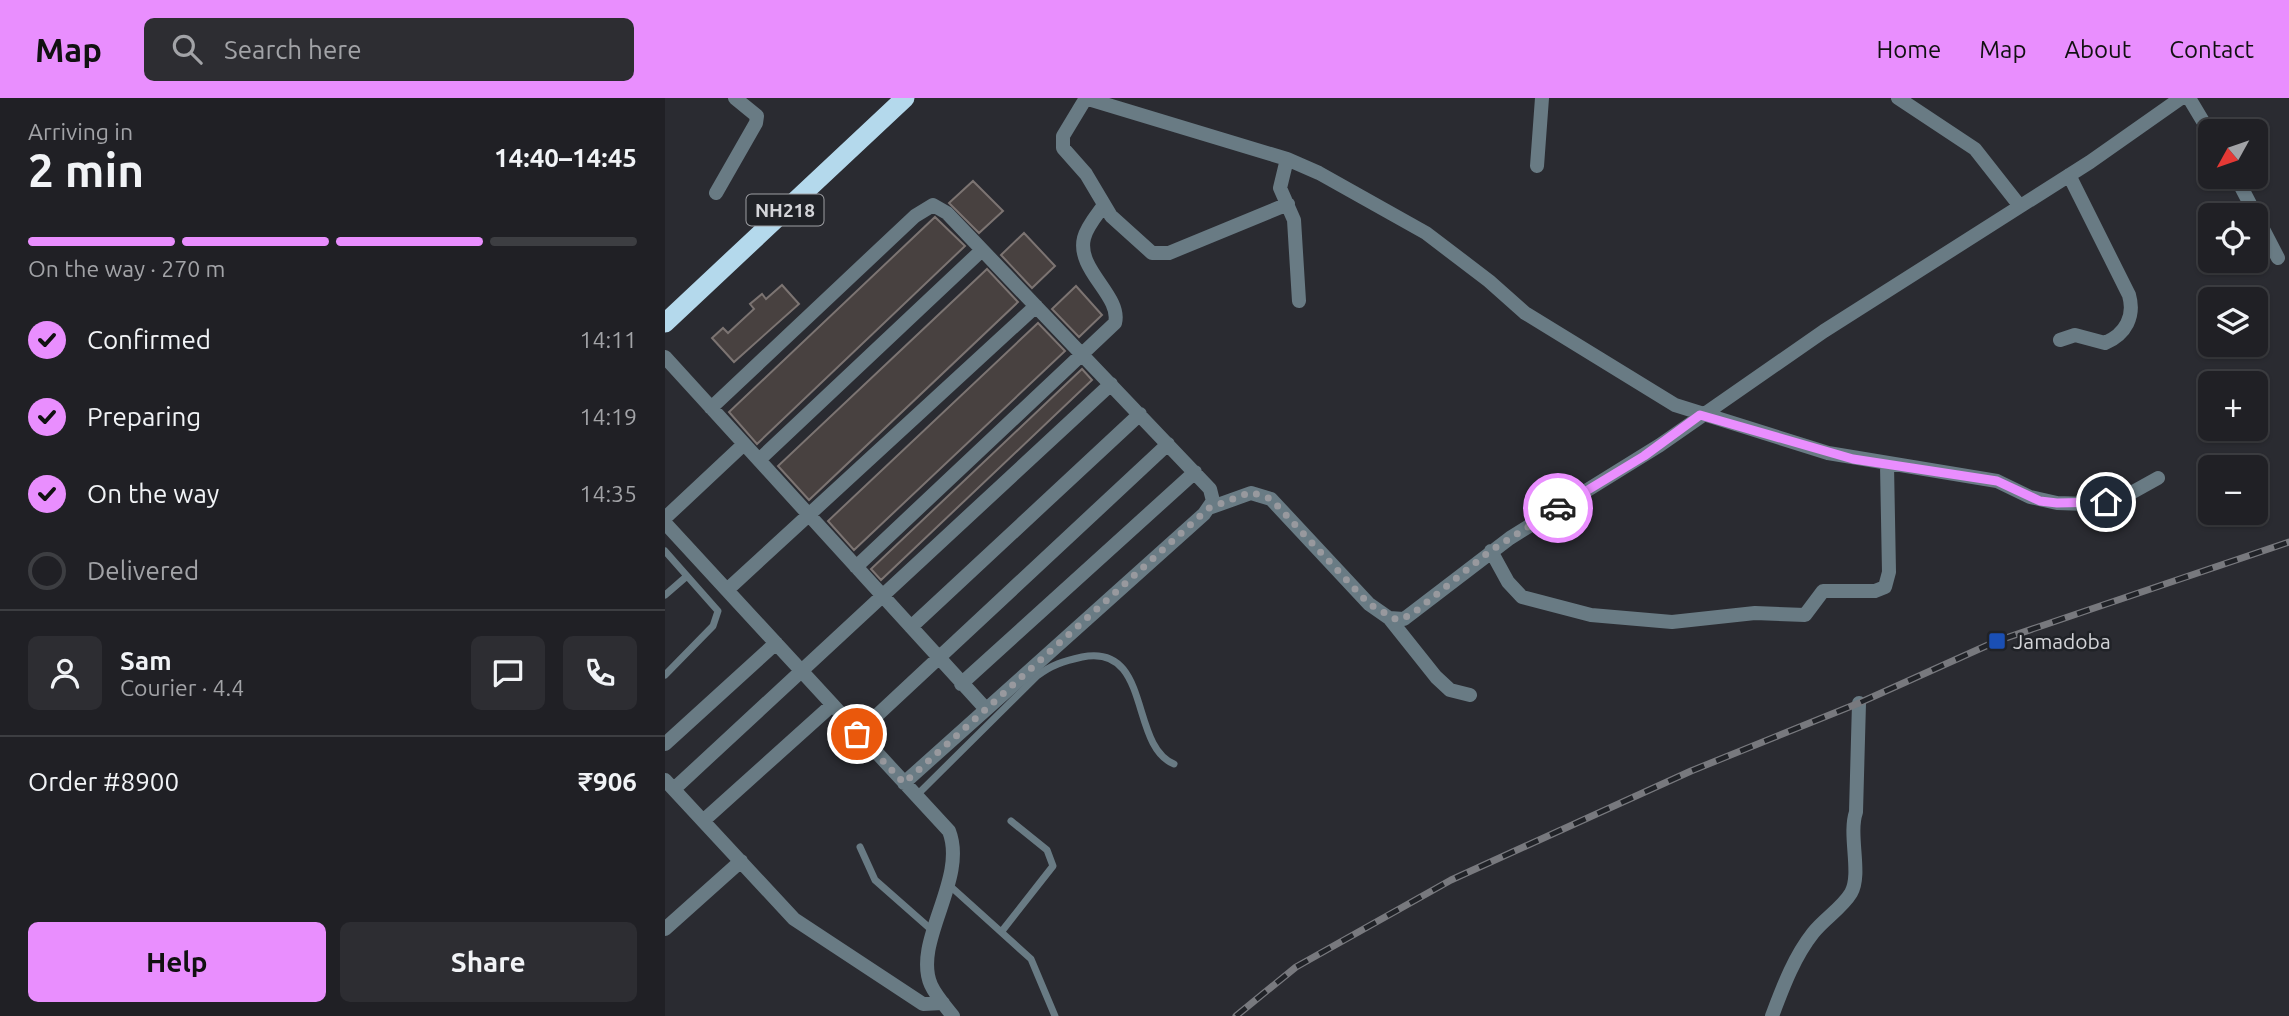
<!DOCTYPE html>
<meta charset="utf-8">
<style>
:root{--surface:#202025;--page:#2d2d32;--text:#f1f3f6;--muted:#a2a3a7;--line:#3d3e42;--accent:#e98efe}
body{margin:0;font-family:Ubuntu,sans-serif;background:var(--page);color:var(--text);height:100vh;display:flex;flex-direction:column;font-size:26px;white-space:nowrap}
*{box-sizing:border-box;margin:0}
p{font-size:23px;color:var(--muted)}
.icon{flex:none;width:38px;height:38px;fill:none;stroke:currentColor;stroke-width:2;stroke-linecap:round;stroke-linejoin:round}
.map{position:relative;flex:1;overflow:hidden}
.sheet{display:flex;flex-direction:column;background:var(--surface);width:665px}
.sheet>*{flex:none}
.needle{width:46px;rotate:230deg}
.controls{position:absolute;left:1533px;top:21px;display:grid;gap:14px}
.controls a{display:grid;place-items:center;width:70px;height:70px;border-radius:10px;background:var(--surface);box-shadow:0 2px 5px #0004,0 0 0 2px var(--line);font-size:35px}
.pin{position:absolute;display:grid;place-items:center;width:60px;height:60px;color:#fff;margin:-30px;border:4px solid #fff;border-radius:50%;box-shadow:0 2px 7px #0007}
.courier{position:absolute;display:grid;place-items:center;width:70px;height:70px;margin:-35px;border:5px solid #e98efe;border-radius:50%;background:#fff;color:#222;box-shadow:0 2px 9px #0007}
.overview em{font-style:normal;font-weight:600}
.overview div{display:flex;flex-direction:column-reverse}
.overview{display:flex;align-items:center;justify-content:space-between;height:119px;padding:0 28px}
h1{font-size:46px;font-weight:600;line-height:52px}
.bar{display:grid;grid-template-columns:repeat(4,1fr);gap:10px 7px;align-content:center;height:84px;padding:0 28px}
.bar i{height:9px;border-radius:5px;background:var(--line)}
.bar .active{background:var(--accent)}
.bar p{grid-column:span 4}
.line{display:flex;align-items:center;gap:18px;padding:0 28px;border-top:2px solid var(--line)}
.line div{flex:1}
.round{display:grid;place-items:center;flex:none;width:74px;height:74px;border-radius:10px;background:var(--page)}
ol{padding:0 28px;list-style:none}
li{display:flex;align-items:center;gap:21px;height:77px}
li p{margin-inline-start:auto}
li .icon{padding:7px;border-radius:50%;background:var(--accent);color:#111;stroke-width:4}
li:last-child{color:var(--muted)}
li i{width:38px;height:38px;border:4px solid var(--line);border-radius:50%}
.action{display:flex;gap:14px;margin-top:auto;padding:14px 28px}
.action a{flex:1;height:80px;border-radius:10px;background:var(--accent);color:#111;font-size:28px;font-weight:600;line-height:80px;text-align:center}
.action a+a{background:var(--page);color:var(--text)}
header{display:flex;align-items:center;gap:42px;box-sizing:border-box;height:98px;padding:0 35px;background:var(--accent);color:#111}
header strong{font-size:33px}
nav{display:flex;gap:38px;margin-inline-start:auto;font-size:24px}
.search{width:490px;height:63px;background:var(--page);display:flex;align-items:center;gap:18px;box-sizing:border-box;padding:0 24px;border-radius:10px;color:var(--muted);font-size:26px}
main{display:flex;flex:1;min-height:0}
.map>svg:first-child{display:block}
.building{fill:#484140;stroke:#7c7472;stroke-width:2}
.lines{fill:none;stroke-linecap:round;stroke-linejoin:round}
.service{stroke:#697b84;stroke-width:7}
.minor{stroke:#697b84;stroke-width:14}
.trunk{stroke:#b4d9ec;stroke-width:19}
.rail-casing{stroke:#78797e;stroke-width:7}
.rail{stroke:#202227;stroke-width:4.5;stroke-dasharray:13;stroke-linecap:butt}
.done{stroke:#98999e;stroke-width:7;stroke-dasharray:0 12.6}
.route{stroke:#e98efe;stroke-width:9}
.transit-dot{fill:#1a4fb4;stroke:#202227;stroke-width:2.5}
.labels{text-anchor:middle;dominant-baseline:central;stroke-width:5;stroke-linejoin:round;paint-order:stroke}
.shield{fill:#202227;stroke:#9d9fa3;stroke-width:2}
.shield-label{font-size:19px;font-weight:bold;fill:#d3d4d8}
.poi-label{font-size:21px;fill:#d3d4d8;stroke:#202227;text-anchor:start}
</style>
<header>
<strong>Map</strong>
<div class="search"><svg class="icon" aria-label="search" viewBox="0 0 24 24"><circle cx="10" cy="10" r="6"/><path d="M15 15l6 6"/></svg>Search here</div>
<nav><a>Home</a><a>Map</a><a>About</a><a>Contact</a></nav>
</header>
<main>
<section class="sheet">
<div class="overview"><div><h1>2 min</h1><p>Arriving in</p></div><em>14:40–14:45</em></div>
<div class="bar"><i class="active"></i><i class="active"></i><i class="active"></i><i></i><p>On the way · 270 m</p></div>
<ol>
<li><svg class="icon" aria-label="check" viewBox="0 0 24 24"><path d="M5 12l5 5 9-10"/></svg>Confirmed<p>14:11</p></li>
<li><svg class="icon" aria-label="check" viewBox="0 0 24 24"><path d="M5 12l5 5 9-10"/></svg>Preparing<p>14:19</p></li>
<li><svg class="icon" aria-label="check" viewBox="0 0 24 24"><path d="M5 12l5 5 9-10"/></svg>On the way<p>14:35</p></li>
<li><i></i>Delivered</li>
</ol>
<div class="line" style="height:126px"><a class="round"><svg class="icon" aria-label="person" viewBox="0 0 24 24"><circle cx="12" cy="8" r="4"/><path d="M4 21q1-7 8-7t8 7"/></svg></a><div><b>Sam</b><p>Courier · 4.4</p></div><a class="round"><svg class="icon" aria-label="chat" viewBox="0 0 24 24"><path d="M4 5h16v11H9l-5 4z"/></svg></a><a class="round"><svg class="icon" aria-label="phone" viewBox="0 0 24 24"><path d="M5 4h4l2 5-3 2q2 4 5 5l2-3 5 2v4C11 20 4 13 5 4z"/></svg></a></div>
<div class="line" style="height:91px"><div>Order #8900</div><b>₹906</b></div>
<div class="action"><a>Help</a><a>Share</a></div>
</section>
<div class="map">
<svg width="1624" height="918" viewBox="0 0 1624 918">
<rect width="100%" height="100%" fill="#2a2b31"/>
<path class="building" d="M308 83 338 113 314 135 284 105Z
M270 119 300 148 92 346 64 314Z
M359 135 390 168 367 190 336 157Z
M322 171 353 204 144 402 113 368Z
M117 187 134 206 69 264 47 240 58 230 63 235 89 211 85 206 97 196 101 201Z
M411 188 437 217 414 239 387 211Z
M373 225 400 253 189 452 163 423Z
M417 271 427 282 216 482 206 471Z"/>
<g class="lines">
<path class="service" d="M0 453 53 513 48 528 0 577
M0 497 22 478
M252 697 372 578C386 567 399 563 417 559 487 545 464 648 509 666
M195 749 210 782 269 834
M284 787 366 861 390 918
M337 833 388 768 382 752 346 723"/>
<path class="minor" d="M420 0 622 61 654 75 761 135 824 183 860 215 1010 307 1163 355 1332 383 1365 399 1392 405 1422 406 1457 400 1493 380
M421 0 398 38V50L421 76 446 118 487 155H504L623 106
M1233 0 1310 51 1354 107
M1524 0 1545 35
M622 61 615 90 629 122 634 203
M872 68 877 0
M1571 79 1613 160
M51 95 91 25 92 18 70 0
M1395 242 1410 237 1440 245C1461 236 1470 218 1464 197L1404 77
M0 259 320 610
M46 310 250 118 268 107 282 115 545 391 548 403 539 416 239 685
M94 362 317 152
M544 410 586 395 606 401 704 506 724 520 739 521 845 440 995 347 1159 233 1425 64 1516 0
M0 420 79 346
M0 425 284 733C303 781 247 844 266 887 271 898 280 908 288 918
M826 453 843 484 857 499 926 517 1007 524 1090 515 1140 517 1158 493H1210L1220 489 1224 474 1222 367
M191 469 450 225C457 198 411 172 419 140 422 128 432 117 439 107
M62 492 371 208
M724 520 771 579 785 592 805 597
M246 529 475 316
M296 586 530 374
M192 636 503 346
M0 646 111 545
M0 682 129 821 258 906 278 905
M9 691 446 286
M38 723 167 607
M0 831 76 763
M1107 918C1118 889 1129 859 1148 835 1159 821 1177 810 1186 795 1197 776 1183 737 1191 714L1194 605"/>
<path class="trunk" d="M0 225 240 0"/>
<g class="rail-casing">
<path id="rail" d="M571 918 631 869 786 782 1026 673 1194 605 1332 543 1624 444"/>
</g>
<use href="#rail" class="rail"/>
</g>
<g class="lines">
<path class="done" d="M192 636 239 685 544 410 586 394 606 401 704 506 732 522 746 517 825 453 893 410"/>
<path class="route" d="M893 410 979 358 1035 317 1188 361 1332 383 1375 403 1392 405 1441 404"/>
</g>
<rect class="transit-dot" x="1323" y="534" width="18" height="18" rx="3.5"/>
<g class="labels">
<rect class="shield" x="81.5" y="96.5" width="77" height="31" rx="5"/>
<g class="shield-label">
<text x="120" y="112">NH218</text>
</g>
<g class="poi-label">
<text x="1348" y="543">Jamadoba</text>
</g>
</g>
</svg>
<div class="controls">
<a><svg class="needle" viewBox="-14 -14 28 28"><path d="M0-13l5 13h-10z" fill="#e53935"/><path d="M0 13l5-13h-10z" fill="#a2a3a7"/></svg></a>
<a><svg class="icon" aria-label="locate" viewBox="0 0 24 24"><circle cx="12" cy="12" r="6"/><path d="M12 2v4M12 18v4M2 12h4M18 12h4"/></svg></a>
<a><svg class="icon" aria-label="layers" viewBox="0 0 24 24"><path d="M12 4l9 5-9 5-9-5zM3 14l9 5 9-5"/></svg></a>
<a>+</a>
<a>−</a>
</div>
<div class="pin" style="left:192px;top:636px;background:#ea580c"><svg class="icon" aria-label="bag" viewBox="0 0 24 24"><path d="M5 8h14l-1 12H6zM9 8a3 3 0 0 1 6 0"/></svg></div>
<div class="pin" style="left:1441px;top:404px;background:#1f2937"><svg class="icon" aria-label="home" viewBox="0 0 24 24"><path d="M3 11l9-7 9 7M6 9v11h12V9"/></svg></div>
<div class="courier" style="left:893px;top:410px"><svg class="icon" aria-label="car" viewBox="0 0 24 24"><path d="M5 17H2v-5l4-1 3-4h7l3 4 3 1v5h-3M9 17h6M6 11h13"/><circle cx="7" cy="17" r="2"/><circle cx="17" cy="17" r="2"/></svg></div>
</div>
</main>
